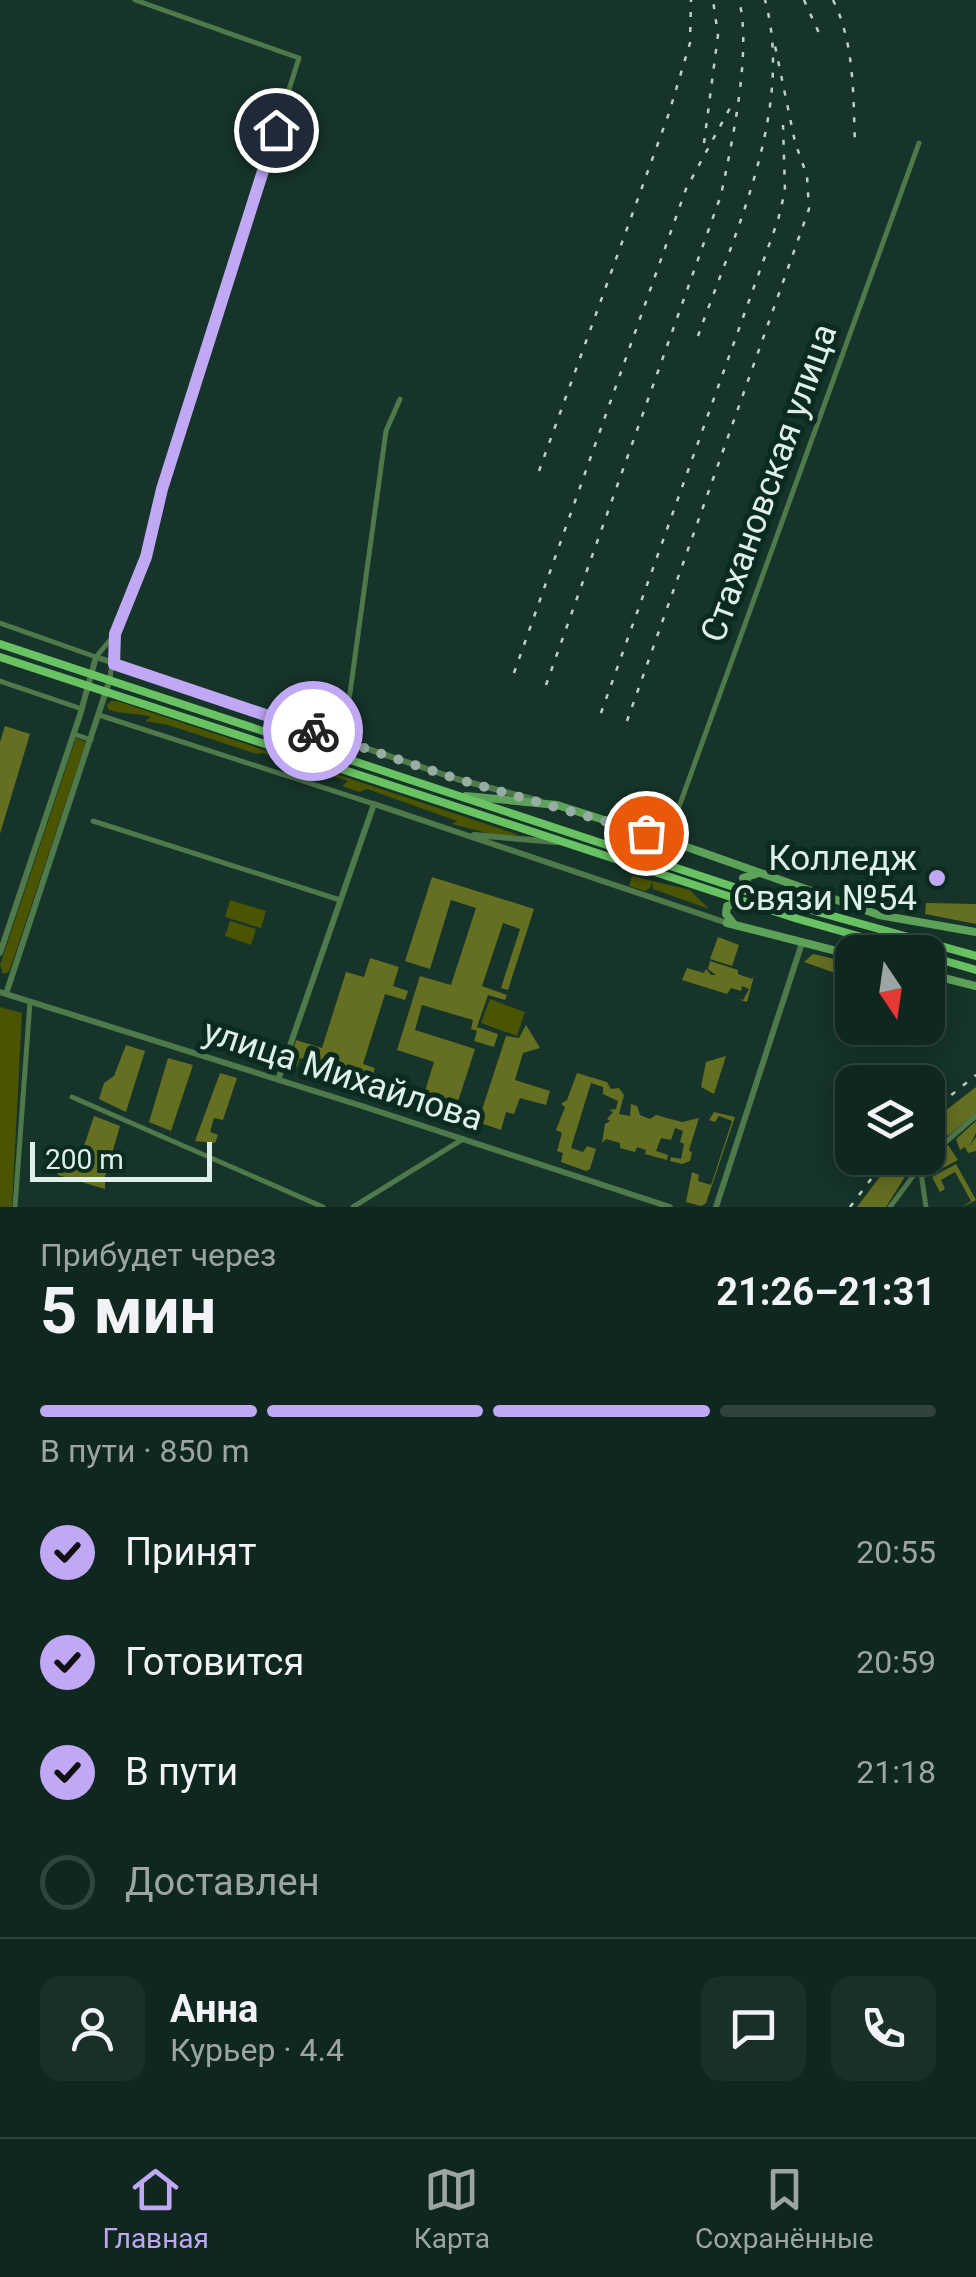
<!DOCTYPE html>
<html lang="ru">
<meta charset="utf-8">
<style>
:root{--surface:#10271f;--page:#192f28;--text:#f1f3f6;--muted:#9ca5a4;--line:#30443d;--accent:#c0a8f4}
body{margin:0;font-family:Roboto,sans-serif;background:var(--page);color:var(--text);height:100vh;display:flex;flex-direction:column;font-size:38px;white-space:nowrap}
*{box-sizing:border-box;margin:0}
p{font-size:32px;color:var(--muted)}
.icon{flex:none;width:55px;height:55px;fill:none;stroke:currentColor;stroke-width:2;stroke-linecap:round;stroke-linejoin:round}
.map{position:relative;height:1207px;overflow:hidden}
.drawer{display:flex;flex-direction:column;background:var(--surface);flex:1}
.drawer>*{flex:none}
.needle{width:65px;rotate:167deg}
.buttons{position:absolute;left:835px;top:935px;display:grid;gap:20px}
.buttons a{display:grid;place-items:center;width:110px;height:110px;border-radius:20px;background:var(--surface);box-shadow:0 5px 25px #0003,0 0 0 2px var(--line);font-size:50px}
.scale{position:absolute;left:30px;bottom:25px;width:182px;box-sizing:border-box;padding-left:10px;border:5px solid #def0e8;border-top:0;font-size:28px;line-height:35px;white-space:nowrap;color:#def0e8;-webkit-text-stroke:8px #0b2a20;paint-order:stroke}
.pin{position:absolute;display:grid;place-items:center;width:85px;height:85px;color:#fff;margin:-42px;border:5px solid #fff;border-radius:50%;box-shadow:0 2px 10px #0007}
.courier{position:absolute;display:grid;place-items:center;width:100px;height:100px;margin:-50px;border:8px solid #c0a8f4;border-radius:50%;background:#fff;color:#222;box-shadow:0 2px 12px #0007}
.headline em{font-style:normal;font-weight:700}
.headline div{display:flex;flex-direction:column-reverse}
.headline{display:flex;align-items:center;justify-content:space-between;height:170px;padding:0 40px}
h1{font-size:65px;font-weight:700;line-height:75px}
.bar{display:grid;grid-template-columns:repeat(4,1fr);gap:15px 10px;align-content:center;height:120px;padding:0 40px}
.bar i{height:12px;border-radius:8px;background:var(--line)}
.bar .selected{background:var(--accent)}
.bar p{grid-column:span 4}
.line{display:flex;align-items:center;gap:25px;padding:0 40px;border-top:2px solid var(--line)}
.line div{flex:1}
.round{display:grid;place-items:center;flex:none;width:105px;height:105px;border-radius:20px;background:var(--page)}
ol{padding:0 40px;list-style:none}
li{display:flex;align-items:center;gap:30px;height:110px}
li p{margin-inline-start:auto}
li .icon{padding:10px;border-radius:50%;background:var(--accent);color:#111;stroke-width:4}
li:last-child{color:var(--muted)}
li i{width:55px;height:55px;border:5px solid var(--line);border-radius:50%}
.dock{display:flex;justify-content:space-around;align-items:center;height:140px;border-top:2px solid var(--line);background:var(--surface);font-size:28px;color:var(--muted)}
.dock a{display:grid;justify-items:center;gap:5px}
.dock .selected{color:var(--accent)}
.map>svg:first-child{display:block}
.green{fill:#4b5401}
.forest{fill:#656f22}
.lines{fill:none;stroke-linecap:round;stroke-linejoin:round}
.minor{stroke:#4f784b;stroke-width:5}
.tertiary{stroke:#4f784b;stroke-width:6}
.secondary{stroke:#5ea259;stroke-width:8}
.primary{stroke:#69c363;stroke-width:8}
.rail{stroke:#bdd1c9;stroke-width:2.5;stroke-dasharray:5 10;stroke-linecap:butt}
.done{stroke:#98aea5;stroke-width:10;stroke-dasharray:0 18}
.route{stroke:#c0a8f4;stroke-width:12}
.poi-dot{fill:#c0a8f4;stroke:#0b2a20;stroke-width:4}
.labels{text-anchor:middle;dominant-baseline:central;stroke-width:10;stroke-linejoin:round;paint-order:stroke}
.street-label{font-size:35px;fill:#def0e8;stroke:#0b2a20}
.poi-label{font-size:35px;fill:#def0e8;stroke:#0b2a20;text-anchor:end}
</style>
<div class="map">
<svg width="976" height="1207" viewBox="0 0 976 1207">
<rect width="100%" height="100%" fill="#163429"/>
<path class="green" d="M111 701H117L519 835 499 836 452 824 457 821 367 789 359 792 342 786 348 781 263 753 257 754 168 725 145 721 151 717C135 712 124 715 109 710L107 705Z
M76 738 86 742 9 972 3 974 0 965Z
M632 876 690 890 709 909 653 889 652 882 650 888 645 891 629 886Z
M230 900 266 911 261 928 225 917Z
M230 921 256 929 251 945 225 936Z
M490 999 525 1012 517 1036 481 1023Z
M0 1007 22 1013 12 1207H0Z"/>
<path class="forest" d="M5 726 30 734 0 834V742Z
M432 877 534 909 508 990 501 988 520 929 503 923 482 986 507 995 505 1000 488 995 477 1027 498 1034 494 1047 474 1041 477 1031 471 1029 473 1020 422 1005 415 1030 475 1049 452 1120 443 1117 448 1099 425 1091 434 1062 397 1050 420 976 451 985 476 908 451 900 430 969 405 961Z
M926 903 976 904V924L925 914Z
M718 937 739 945 732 966 710 959Z
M813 954 852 963V979L804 962Z
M370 958 399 967 393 986 408 991 405 1000 385 994 363 1064 375 1068 367 1091 362 1089 365 1078 300 1058 297 1067 289 1065 296 1040 322 1048 346 972 364 977Z
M710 961 738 970V974L752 979 754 976 747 1002 737 999 743 1000 749 989 742 986 741 991 731 988 727 994 682 980 687 968 704 973 706 969 711 975H716L708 969Z
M526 1025 540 1048 523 1053 515 1080 550 1091 546 1105 520 1098 514 1114 506 1112 501 1130 478 1122 506 1036 519 1038Z
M126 1045 145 1051 126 1112 99 1099 104 1083 114 1076Z
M726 1056 714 1094 701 1087 706 1062Z
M168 1058 193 1065 171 1131 149 1122Z
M220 1073 237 1078 223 1120 214 1118 210 1132 218 1135 215 1143 195 1141Z
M577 1073 607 1082 611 1089 619 1088 624 1095 619 1114 630 1116 631 1104 637 1106 640 1115 650 1119 656 1115 682 1122 699 1118 689 1150 692 1153 690 1161 682 1164 670 1161 671 1157 681 1159 684 1144 680 1142 683 1131 675 1128 671 1140 661 1138 656 1151 668 1155 667 1160 645 1154 646 1150 637 1147 635 1152 620 1148V1143L606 1139 602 1143 605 1124 610 1121 607 1119 613 1112 609 1110 616 1109 618 1101 603 1094V1087L591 1083 571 1148 583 1152 587 1146 596 1149 590 1169 586 1171 561 1162 563 1153 557 1151 562 1133 556 1130 565 1107 561 1104 567 1100Z
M976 1087V1113L948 1136 944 1132 934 1141 937 1145 928 1153V1124Z
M714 1112 735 1117 706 1203 701 1206 686 1202 692 1172 699 1175 698 1181 711 1185 732 1121 719 1116 715 1122 709 1120Z
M94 1116 120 1126 105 1177V1189L58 1175 57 1163 78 1164Z
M976 1121V1133L969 1147 976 1137V1151L968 1153 965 1147 960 1150 956 1139Z
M948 1145 958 1160 924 1178V1167Z
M894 1158H923L906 1175 886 1207H857Z
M956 1164 976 1200 962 1207 971 1201 955 1172 941 1180 945 1189 940 1192 932 1177Z"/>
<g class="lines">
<path class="minor" d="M0 623 96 657 115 634
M110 679 115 634 146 557 162 489 299 58 135 0
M0 681 82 709
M99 715 374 804
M74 734 91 740
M340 740 350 693 386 431 400 399
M93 821 340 900
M667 840 919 143
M72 1097 323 1207
M920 1166 926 1207
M15 1207 30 1002
M353 1207 463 1139
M890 1207 925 1160 976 1116"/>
<path class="tertiary" d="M474 835 556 842
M0 953 80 715 96 657 457 779 540 801
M0 992 365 1107 670 1207
M6 994 110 679
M278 1080 374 804 727 923
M716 1207 802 943"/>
<path class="secondary" d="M466 796 557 805 667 840 879 915 976 932
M756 874 743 878 757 893
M727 923 852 955
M733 923 726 914 727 906 743 901
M928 974 976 986"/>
<path class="primary" d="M0 644 761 896 976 956
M0 657 798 919 915 952
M928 956 976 970"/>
<path class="rail" d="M804 0 819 33
M833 0C855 44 853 96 855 144
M704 143 718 35 713 0
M698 336C734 235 795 108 765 0
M539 471 669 113 690 43 691 0
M514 673 686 189 730 108
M546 685 721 195C732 143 752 51 739 0
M601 713 778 220 785 191 783 125
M627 721 809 209 807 176 795 142 774 41
M928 1114 976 1075
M850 1207 887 1158"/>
</g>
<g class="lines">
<path class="done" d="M313 731 457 779 646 833"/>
<path class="route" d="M276 130 162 489 146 557 115 634 114 664 313 731"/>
</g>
<circle class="poi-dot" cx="937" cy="878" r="10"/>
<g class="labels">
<g class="street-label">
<text transform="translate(769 483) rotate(-70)">Стахановская улица</text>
<text transform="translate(343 1075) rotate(18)">улица Михайлова</text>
</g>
<g class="poi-label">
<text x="917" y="858">Колледж<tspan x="917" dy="40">Связи №54</tspan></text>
</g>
</g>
</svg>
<div class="buttons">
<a><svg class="needle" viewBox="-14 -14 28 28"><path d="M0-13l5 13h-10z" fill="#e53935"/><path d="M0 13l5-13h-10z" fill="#9ca5a4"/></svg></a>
<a><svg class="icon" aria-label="layers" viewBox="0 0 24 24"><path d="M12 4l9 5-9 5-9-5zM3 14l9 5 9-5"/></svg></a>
</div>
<div class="scale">200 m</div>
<div class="pin" style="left:646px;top:833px;background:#ea580c"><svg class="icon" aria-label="bag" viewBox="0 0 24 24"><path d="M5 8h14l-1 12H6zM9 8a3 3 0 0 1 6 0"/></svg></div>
<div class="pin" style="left:276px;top:130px;background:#1f2937"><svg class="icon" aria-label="home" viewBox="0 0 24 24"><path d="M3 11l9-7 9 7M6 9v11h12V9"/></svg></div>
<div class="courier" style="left:313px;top:731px"><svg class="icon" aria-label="bike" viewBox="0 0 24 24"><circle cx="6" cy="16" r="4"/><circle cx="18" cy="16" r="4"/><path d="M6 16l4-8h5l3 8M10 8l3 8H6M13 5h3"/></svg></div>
</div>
<section class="drawer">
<div class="headline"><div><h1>5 мин</h1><p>Прибудет через</p></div><em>21:26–21:31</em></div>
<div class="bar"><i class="selected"></i><i class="selected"></i><i class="selected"></i><i></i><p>В пути · 850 m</p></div>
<ol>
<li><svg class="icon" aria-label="check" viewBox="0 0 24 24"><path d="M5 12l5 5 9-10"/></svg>Принят<p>20:55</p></li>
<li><svg class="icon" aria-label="check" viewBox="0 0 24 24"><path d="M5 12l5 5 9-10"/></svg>Готовится<p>20:59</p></li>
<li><svg class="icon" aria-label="check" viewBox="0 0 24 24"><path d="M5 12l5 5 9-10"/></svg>В пути<p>21:18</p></li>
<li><i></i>Доставлен</li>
</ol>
<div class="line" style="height:180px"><a class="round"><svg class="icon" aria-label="person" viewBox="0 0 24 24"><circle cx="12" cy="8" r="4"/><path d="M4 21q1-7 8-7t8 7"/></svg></a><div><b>Анна</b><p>Курьер · 4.4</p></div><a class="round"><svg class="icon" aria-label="chat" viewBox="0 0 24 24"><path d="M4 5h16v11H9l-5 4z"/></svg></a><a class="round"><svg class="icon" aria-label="phone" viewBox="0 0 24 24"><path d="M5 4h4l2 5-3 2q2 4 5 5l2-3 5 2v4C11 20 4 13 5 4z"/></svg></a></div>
</section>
<nav class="dock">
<a class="selected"><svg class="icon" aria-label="home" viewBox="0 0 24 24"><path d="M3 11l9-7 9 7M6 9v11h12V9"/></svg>Главная</a>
<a><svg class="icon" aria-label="map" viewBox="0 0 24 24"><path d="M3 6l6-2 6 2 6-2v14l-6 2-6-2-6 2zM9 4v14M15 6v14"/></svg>Карта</a>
<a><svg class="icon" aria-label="saved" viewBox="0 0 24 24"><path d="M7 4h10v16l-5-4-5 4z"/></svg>Сохранённые</a>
</nav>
